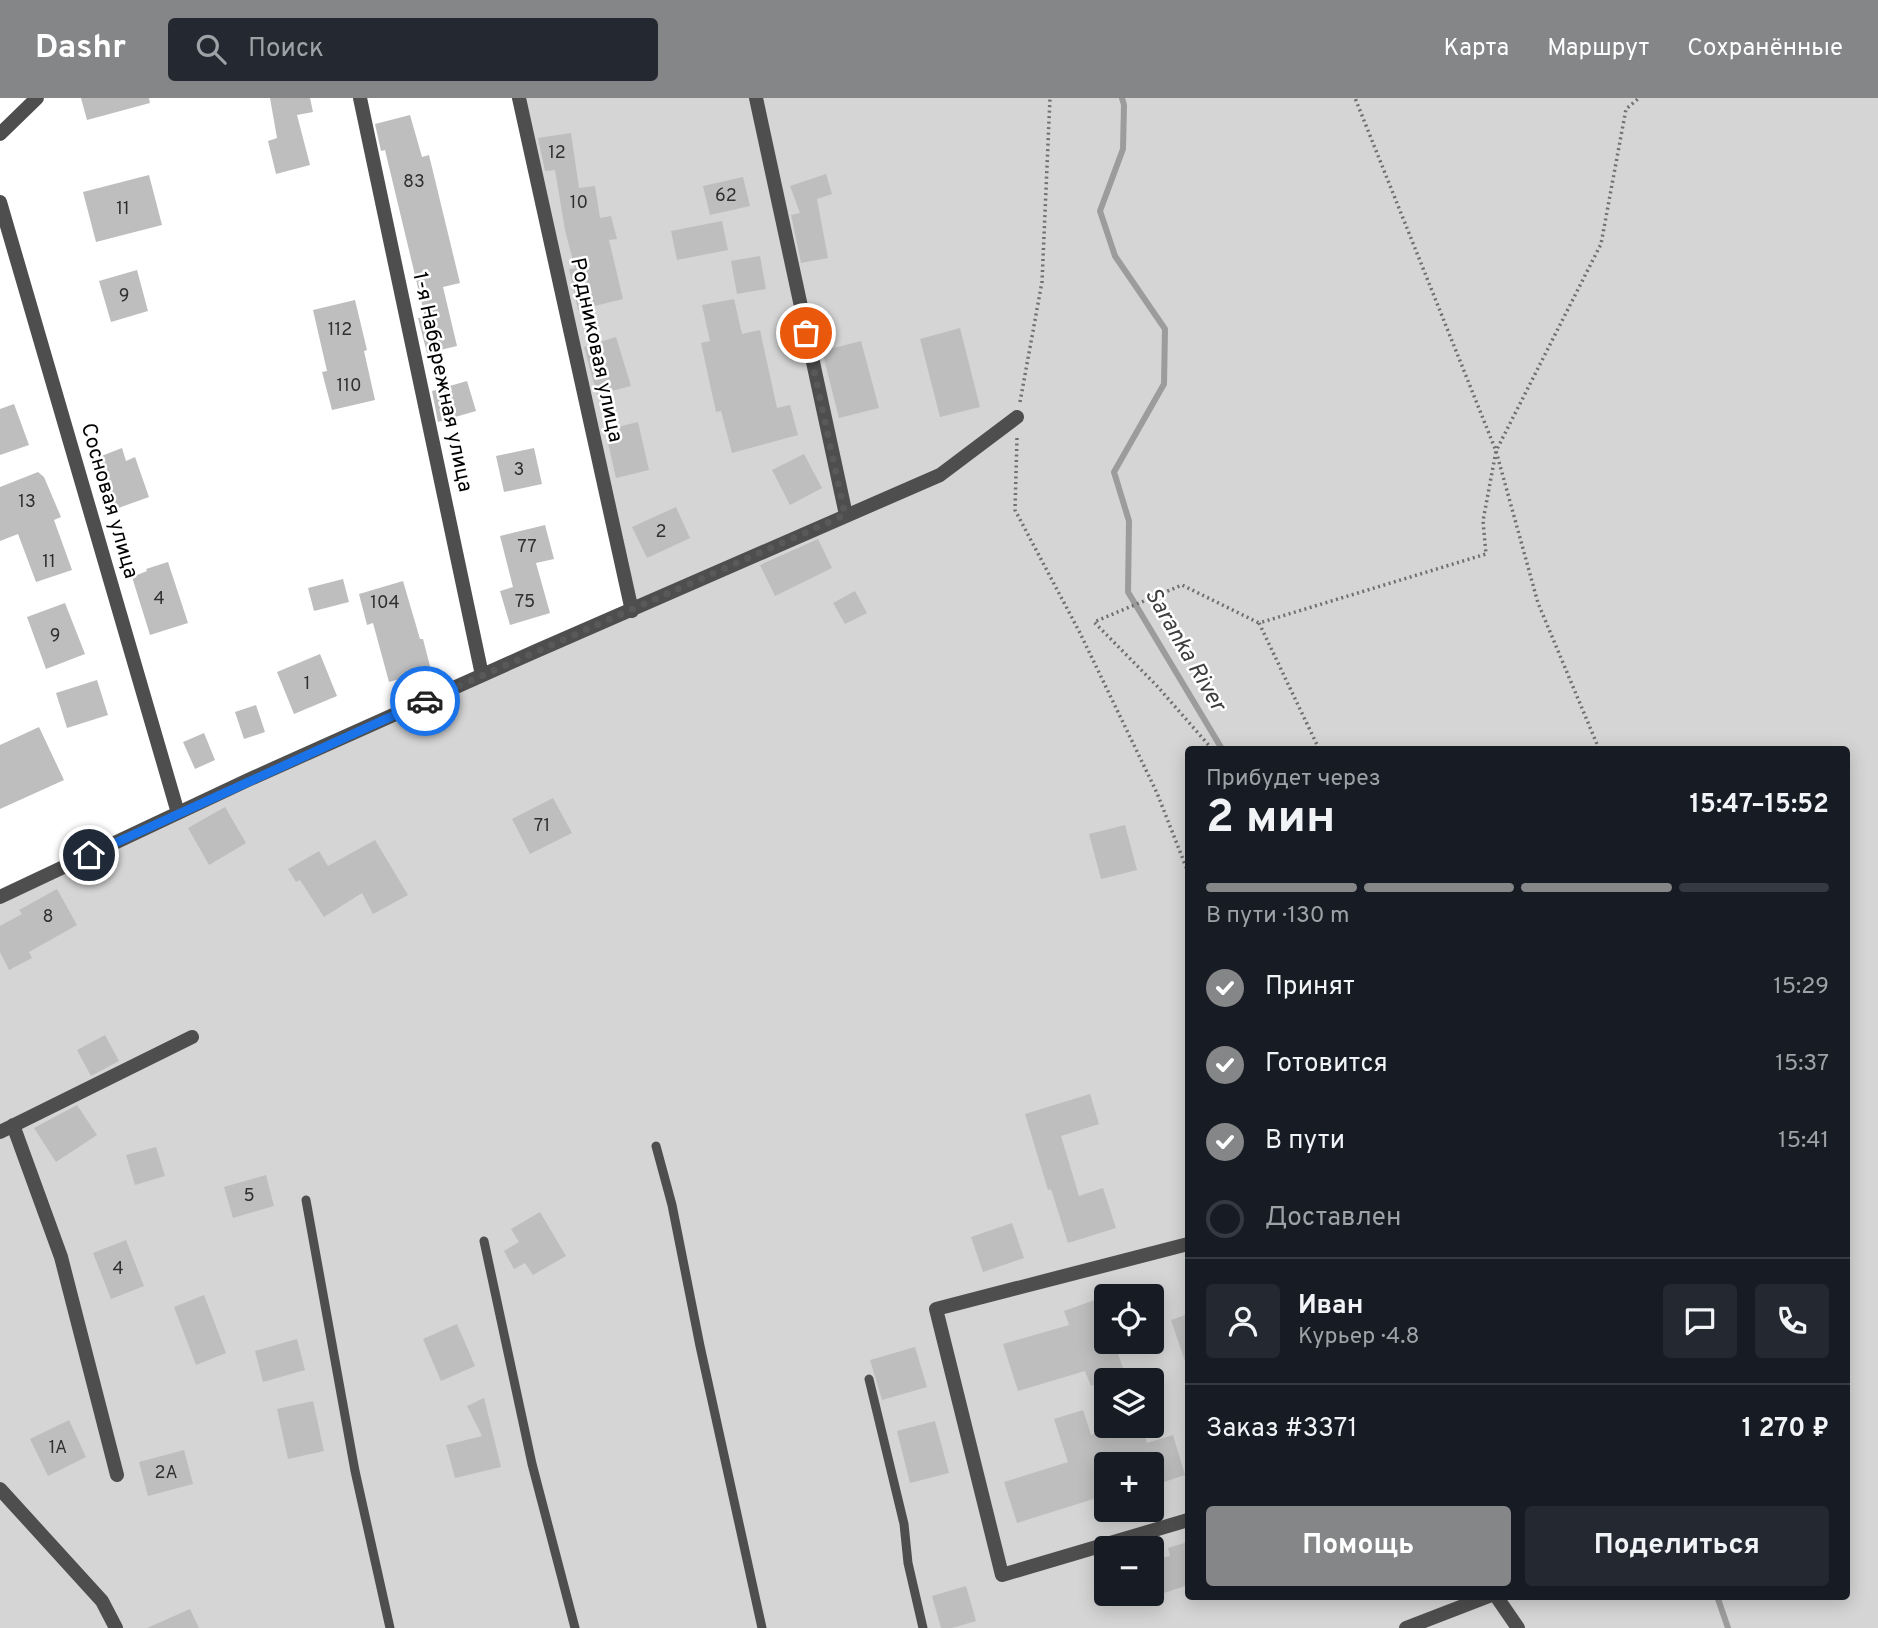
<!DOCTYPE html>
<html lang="ru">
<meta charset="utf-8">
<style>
:root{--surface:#171b24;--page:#242831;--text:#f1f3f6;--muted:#9ea1a6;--line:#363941;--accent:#858687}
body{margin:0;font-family:Overpass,sans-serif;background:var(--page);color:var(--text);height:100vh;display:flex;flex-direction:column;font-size:26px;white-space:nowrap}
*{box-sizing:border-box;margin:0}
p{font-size:23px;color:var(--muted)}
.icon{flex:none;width:38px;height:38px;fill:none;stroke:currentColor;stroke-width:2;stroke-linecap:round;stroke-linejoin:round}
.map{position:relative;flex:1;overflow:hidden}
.sheet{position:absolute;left:1185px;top:648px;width:665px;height:854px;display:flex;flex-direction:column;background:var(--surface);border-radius:7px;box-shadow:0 4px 18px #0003}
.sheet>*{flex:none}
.tools{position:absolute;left:1094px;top:1186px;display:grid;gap:14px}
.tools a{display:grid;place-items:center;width:70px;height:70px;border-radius:7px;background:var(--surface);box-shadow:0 4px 18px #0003;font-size:35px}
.pin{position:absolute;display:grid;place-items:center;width:60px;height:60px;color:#fff;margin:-30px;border:4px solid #fff;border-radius:50%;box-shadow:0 2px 7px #0007}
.courier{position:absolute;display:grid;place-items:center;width:70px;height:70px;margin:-35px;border:5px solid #1a73e8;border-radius:50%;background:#fff;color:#222;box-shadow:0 2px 9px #0007}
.head em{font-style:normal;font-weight:700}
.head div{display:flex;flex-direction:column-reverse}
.head{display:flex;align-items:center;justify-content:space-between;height:119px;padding:0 21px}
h1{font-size:46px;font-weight:700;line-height:52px}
.bar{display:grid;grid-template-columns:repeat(4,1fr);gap:10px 7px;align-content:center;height:84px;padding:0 21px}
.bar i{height:9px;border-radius:5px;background:var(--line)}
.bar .current{background:var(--accent)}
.bar p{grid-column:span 4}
.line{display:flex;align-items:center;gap:18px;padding:0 21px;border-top:2px solid var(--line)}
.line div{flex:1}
.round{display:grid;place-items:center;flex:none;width:74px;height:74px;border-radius:7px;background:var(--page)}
ol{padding:0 21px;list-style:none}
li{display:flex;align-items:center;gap:21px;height:77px}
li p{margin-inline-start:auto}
li .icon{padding:7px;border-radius:50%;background:var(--accent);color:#fff;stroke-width:4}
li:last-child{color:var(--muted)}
li i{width:38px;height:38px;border:4px solid var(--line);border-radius:50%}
.button{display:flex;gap:14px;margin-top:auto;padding:14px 21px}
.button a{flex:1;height:80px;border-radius:7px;background:var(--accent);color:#fff;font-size:28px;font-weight:700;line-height:80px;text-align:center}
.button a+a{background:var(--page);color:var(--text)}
header{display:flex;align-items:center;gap:42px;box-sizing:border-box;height:98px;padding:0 35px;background:var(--accent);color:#fff}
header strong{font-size:33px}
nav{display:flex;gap:38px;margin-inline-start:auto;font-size:24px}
.search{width:490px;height:63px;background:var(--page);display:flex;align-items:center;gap:18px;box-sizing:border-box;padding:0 24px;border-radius:7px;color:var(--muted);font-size:26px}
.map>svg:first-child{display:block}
.green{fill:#d5d5d5;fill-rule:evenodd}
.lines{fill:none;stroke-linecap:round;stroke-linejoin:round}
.stream{stroke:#9c9c9c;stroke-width:6}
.building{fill:#bebebe}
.path{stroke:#707070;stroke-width:3.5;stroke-dasharray:2 3.5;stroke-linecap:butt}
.lane{stroke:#4e4e4e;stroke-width:9}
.street{stroke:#4e4e4e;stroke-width:14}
.done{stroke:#595959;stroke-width:7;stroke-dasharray:0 12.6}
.route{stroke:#1a73e8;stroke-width:9}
.labels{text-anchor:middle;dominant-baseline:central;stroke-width:5;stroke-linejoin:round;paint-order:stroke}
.number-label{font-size:18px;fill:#303030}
.street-label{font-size:21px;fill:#000;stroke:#fff}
.water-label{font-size:23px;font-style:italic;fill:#3d3d3d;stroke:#fff}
</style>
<header>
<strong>Dashr</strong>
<div class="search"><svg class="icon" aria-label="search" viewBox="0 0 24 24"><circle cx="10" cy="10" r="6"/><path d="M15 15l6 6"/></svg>Поиск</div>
<nav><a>Карта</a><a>Маршрут</a><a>Сохранённые</a></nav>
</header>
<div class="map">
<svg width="1878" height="1530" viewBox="0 0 1878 1530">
<rect width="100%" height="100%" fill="#fff"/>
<path class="green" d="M519 0H1878V1530H0V799L632 513ZM1188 651H1846V1498H1188ZM1106 1199H1152V1244H1106ZM1106 1283H1152V1328H1106ZM1106 1367H1152V1412H1106ZM1106 1451H1152V1496H1106Z"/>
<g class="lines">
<path class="stream" d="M1122 0 1124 7 1123 51 1100 113 1115 158 1165 231 1164 286 1114 374 1129 423 1128 494 1222 651
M1717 1498 1728 1530"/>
</g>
<path class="building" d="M81 0H149L150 5 87 22Z
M270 0H310L313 14 297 17 310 67 276 76 268 43 277 40Z
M410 17 422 59 429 57 460 185 443 189 457 248 427 255 418 220 425 219 385 52 381 53 375 26Z
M571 35 579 90 595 88 600 120 611 118 617 141 609 142 623 201 578 212 569 171 575 170 565 132 555 72 545 73 538 40Z
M826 76 832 96 817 101 828 160 801 165 791 117 800 115 790 88Z
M149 77 162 127 96 144 83 94Z
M743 79 750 108 710 117 703 88Z
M722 123 728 152 677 162 671 133Z
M760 158 766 191 737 196 731 163Z
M137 172 148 213 111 224 99 183Z
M734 201 742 236 760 232 777 310 790 307 798 337 732 355 721 313 716 314 701 245 710 243 702 207Z
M355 202 367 252 364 253 375 302 332 312 322 274 327 273 313 212Z
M960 230 980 309 940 319 920 241Z
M616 239 631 288 597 297 584 249Z
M861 243 879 310 839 320 822 253Z
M467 283 476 313 438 324 432 293Z
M14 306 29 347 0 357V311Z
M638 324 649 372 616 380 605 332Z
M122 350 126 363 135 359 149 399 110 413 91 362Z
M534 350 542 386 504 394 496 358Z
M804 356 822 390 790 407 772 372Z
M38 374 44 379 61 419 54 422 72 472 36 484 18 436 0 443V389Z
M676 409 690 440 647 460 632 429Z
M545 427 554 461 536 465 550 515 510 527 500 493 513 489 500 438Z
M818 441 832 470 775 498 760 467Z
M168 464 188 525 150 537 132 479 147 473 146 471Z
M343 481 349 504 314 513 308 490Z
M403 483 420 541H423L431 572 389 584 373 525 367 527 359 496Z
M855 493 867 515 845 526 833 505Z
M65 505 85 556 46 571 27 519Z
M320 556 337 598 294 616 277 574Z
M97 582 108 617 67 630 56 595Z
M256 607 265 634 244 641 235 614Z
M39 629 64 682 0 711V647Z
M204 635 215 662 195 671 183 644Z
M553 700 572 735 530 756 512 721Z
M225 709 246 745 209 767 188 730Z
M1125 727 1137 772 1101 781 1089 736Z
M375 742 408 797 373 816 362 795 324 819 300 782 296 784 288 771 319 753 328 768Z
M57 791 77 827 29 854 32 860 9 872 0 854V828L22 816 19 812Z
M105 937 119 963 91 978 77 952Z
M1090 996 1099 1026 1061 1038 1079 1098 1103 1090 1116 1130 1068 1145 1051 1091 1048 1092 1025 1016Z
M77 1007 97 1037 56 1064 34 1030Z
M156 1049 165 1078 135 1087 126 1057Z
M266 1077 274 1108 233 1120 224 1089Z
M540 1114 566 1158 533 1177 525 1165 514 1171 504 1153 519 1144 511 1131Z
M1012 1125 1024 1160 983 1174 971 1139Z
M126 1142 144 1188 111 1201 93 1155Z
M204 1197 226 1255 196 1267 174 1209Z
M1106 1198V1244H1114L1125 1276 1091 1288 1085 1273 1018 1293 1003 1246 1069 1227 1064 1213Z
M1188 1216V1265L1186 1266 1171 1222Z
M457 1226 475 1268 441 1283 423 1241Z
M297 1241 305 1272 263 1284 255 1253Z
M915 1249 927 1289 882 1302 870 1262Z
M484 1300 501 1369 455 1380 446 1347 482 1338 467 1308Z
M313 1303 324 1353 288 1361 277 1311Z
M1083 1312 1091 1337 1119 1328H1142L1147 1345 1173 1337 1185 1377 1152 1388V1367H1101L1106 1384V1397L1017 1425 1004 1384 1068 1364 1054 1321Z
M69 1322 86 1359 48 1378 30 1341Z
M935 1323 949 1375 910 1385 897 1333Z
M184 1352 193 1386 148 1398 139 1364Z
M1188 1444V1487L1152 1499V1463L1170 1458 1168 1450Z
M966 1488 976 1523 952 1530H941L932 1498Z
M190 1511 199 1530H147Z"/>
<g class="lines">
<path class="path" d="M1020 304 1042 184 1050 0
M1017 340 1015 412 1080 535 1157 695 1188 774
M1212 651 1158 589 1094 524 1182 487 1259 525
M1319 651 1259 525 1486 456 1483 423 1496 353 1355 0
M1599 651 1538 505 1496 353 1601 146 1626 11 1639 0"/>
<path class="lane" d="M656 1048 672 1107 700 1248 762 1530
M306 1102 355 1373 390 1530
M484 1143 532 1366 575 1530
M869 1281 904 1426 908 1465 923 1530"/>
<path class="street" d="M360 0 482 577
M519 0 632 513
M756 0 846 417
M0 36 37 0
M0 104 178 715
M0 799 248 682 534 554 940 377 1017 319
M13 1027 61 1159 117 1377
M0 1034 192 939
M1188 1146 936 1211 1002 1477 1188 1422
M0 1391 102 1503 116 1530
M1496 1498 1518 1530
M1406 1530 1489 1498"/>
</g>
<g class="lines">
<path class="done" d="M425 603 845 417 806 235"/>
<path class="route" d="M89 757 425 603"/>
</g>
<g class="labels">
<g class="number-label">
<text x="557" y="55">12</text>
<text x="414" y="84">83</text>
<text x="726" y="98">62</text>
<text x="579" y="105">10</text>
<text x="123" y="111">11</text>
<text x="124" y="198">9</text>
<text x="340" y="232">112</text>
<text x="349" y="288">110</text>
<text x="519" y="372">3</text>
<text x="27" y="404">13</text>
<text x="661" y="434">2</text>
<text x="527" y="449">77</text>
<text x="49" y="464">11</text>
<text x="159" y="501">4</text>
<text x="525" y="504">75</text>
<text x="385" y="505">104</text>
<text x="55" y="538">9</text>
<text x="307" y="586">1</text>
<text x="542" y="728">71</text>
<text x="48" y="819">8</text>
<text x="249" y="1098">5</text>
<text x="118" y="1171">4</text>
<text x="58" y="1350">1А</text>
<text x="166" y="1375">2А</text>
</g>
<g class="street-label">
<text transform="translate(596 252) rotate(78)">Родниковая улица</text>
<text transform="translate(442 284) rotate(78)">1-я Набережная улица</text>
<text transform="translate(109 403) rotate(74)">Сосновая улица</text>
</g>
<g class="water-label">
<text transform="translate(1184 552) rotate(60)">Saranka River</text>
</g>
</g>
</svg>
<div class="tools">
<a><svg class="icon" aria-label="locate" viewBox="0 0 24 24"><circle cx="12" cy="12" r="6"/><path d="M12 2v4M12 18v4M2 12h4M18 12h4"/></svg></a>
<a><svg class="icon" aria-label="layers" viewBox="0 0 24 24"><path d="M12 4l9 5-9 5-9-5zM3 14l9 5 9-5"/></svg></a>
<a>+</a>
<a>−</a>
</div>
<div class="pin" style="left:806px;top:235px;background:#ea580c"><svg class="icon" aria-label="bag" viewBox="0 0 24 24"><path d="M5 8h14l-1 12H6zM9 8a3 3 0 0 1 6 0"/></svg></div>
<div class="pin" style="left:89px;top:757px;background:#1f2937"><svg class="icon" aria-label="home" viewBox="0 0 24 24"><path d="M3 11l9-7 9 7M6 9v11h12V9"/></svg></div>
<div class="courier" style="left:425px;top:603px"><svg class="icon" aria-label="car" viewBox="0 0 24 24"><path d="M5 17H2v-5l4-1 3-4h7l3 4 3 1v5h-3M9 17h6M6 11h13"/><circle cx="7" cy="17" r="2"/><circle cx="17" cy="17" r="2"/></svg></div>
<section class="sheet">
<div class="head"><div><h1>2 мин</h1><p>Прибудет через</p></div><em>15:47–15:52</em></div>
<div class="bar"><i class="current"></i><i class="current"></i><i class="current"></i><i></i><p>В пути · 130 m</p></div>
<ol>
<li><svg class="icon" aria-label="check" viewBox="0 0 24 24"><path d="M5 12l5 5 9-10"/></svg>Принят<p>15:29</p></li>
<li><svg class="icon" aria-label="check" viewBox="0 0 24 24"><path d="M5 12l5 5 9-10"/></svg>Готовится<p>15:37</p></li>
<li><svg class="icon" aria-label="check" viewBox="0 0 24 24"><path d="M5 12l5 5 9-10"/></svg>В пути<p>15:41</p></li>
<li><i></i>Доставлен</li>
</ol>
<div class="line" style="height:126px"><a class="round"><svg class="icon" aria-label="person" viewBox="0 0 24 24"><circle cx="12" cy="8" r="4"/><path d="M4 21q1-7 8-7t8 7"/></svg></a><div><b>Иван</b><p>Курьер · 4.8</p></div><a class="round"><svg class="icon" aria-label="chat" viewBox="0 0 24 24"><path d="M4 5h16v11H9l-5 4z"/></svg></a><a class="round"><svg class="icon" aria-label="phone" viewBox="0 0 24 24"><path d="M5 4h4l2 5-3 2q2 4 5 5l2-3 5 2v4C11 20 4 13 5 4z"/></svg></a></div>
<div class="line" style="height:91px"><div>Заказ #3371</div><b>1 270 ₽</b></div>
<div class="button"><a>Помощь</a><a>Поделиться</a></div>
</section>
</div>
